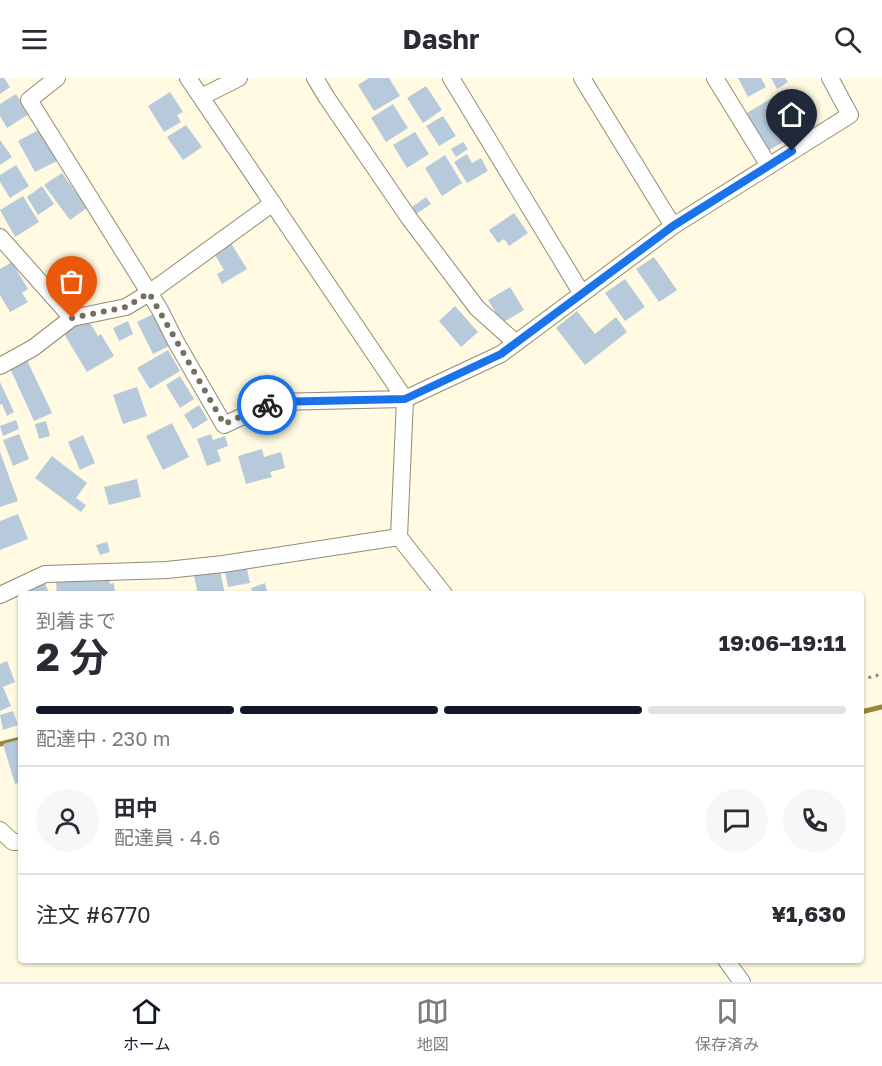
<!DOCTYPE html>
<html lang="ja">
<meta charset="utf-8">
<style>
:root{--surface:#fff;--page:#f7f7f7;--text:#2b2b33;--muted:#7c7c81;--line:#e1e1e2;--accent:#111827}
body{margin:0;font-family:"Golos Text","Noto Sans JP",sans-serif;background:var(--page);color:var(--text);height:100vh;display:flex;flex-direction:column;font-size:22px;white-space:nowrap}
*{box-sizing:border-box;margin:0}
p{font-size:20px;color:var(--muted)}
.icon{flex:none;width:33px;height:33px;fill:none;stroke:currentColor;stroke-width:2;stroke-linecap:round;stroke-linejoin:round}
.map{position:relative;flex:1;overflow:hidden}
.details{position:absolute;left:18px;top:513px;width:846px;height:372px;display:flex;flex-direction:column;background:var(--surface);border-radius:6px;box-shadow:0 2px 4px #0004}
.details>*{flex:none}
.pin{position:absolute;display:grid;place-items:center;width:51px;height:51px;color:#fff;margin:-62px -26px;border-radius:50% 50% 50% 0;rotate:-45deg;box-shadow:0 0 6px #0007}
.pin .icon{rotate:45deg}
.courier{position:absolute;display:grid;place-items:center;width:60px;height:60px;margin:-30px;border:4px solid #1a73e8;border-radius:50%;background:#fff;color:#222;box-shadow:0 2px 8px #0007}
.head em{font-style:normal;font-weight:700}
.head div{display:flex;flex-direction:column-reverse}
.head{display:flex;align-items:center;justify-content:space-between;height:102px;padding:0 18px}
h1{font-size:39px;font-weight:700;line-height:45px}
.bar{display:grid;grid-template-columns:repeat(4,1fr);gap:9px 6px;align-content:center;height:72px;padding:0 18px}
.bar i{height:8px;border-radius:4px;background:var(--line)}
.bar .on{background:var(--accent)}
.bar p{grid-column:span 4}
.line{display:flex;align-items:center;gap:15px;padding:0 18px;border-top:2px solid var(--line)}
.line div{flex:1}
.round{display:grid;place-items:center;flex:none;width:63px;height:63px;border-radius:32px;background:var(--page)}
header{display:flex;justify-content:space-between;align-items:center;height:78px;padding:0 18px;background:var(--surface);font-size:27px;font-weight:700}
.dock{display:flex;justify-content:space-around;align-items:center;height:84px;border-top:2px solid var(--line);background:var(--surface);font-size:16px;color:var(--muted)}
.dock a{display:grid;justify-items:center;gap:3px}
.dock .on{color:var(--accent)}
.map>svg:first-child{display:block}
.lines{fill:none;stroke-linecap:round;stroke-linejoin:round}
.stream{stroke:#95873d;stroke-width:5}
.building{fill:#b7cadc}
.street-casing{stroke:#908c75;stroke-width:18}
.path{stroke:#908c7b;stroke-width:3;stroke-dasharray:3 4.5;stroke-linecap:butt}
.street{stroke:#fff;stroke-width:16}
.done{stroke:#737062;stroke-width:6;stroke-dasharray:0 10.8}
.route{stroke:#1a73e8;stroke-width:8}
</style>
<header><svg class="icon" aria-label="menu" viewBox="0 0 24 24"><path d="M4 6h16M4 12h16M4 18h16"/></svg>Dashr<svg class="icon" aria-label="search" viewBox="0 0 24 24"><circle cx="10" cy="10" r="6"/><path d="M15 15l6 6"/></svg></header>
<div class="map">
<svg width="882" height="904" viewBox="0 0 882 904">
<rect width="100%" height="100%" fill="#fffae1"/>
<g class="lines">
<path class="stream" d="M861 634 882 629
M0 666 21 661"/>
</g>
<path class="building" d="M0 0H4L10 9 0 16Z
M369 0H389L400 18 374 33 358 7Z
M738 0H761L766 9 748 19Z
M771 0H785L788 4 777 11Z
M426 8 442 32 423 45 407 20Z
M170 14 183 34 177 37 181 44 164 54 148 28Z
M16 16 29 36 7 50 0 38V26Z
M772 20 794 58 769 72 747 35Z
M393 26 408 50 386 64 371 40Z
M443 38 456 58 439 68 426 48Z
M186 47 202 69 183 82 167 59Z
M40 51 57 83 35 94 18 63Z
M415 54 429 76 407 90 393 67Z
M0 62 12 79 0 87Z
M463 64 468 71 456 79 451 71Z
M467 76 472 85 481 80 488 93 467 105 454 84Z
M445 77 462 105 442 118 425 90Z
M16 87 29 108 10 120 0 104V97Z
M62 95 87 130 70 142 44 107Z
M42 108 54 126 38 137 27 119Z
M23 118 39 144 15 159 0 132Z
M426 119 431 126 416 136 412 129Z
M514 135 528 155 509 168 504 161 498 165 489 152Z
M229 162 247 191 222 206 217 196 224 192 212 172Z
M654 179 677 212 659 224 636 191Z
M12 184 28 211 22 215 28 224 10 234 0 217V191Z
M625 201 645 229 625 243 605 215Z
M510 209 524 232 502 245 488 222Z
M455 228 478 254 461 269 439 243Z
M577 233 595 256 616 239 627 254 585 287 556 250Z
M157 234 173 266 153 276 137 244Z
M87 240 98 258 101 256 114 278 87 294 63 254Z
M128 243 133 256 119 263 113 250Z
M168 272 180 293 150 311 137 290Z
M25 278 52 335 34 343 8 286Z
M180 298 194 321 180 330 166 307Z
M0 304 14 334 7 338 2 326 0 327Z
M137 309 147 338 123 346 113 317Z
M199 327 208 342 193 351 184 337Z
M16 342 19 351 3 358 0 348Z
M46 343 50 358 39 361 35 346Z
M172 345 189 379 163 392 146 358Z
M19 356 29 381 13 388 3 362Z
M211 356 213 362 225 358 228 368 217 372 221 383 207 388 197 361Z
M83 357 95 385 80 392 68 364Z
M262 371 264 379 281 374 285 390 270 394 272 399 246 406 238 378Z
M0 374 18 423 0 429Z
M52 378 87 405 76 420 86 427 81 434 35 400Z
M137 401 141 419 109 427 104 409Z
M18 436 28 461 0 472V443Z
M107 464 110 474 100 477 96 467Z
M246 486 250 505 228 509 224 490Z
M219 488 225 516H198L193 494Z
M109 499 110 506 114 505 115 516H97V514L57 516 56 504Z
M44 502 49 516H24L22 510Z
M265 505 268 516H253L251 510Z
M7 583 15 604 3 609 11 628 0 633V586Z
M13 633 18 647 3 652 0 637Z
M21 661V704L15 706 3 666Z"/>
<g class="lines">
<g class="street-casing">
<path id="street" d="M57 0 29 22 160 232 176 264 224 347 273 324 405 321 501 276 673 148 850 37 830 0
M188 0 405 321 399 459 444 516
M315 0 327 20 409 140 477 230 516 265
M451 0 582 216
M582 0 673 148
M715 0 769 88
M201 19 239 0
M0 159 72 240
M0 288 33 270 72 240 126 229 149 215 273 125
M0 517 45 496 167 492 223 486 399 459
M0 752 13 764H21
M726 882 742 904"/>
</g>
<path class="path" d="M861 601 876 598 882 594"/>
<use href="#street" class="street"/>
</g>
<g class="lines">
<path class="done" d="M72 240 126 229 149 215 224 346 267 327"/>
<path class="route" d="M267 327 273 324 405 321 501 276 673 148 792 73"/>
</g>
</svg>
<div class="pin" style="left:72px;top:240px;background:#ea580c"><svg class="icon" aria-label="bag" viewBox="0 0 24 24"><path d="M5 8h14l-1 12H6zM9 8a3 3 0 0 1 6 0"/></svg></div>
<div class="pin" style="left:792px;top:73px;background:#1f2937"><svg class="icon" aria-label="home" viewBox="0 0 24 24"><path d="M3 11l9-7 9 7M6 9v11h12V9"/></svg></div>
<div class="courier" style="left:267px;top:327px"><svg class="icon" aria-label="bike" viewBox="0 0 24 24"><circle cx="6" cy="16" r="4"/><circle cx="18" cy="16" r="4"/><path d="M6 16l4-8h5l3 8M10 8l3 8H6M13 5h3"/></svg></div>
<section class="details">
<div class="head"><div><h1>2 分</h1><p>到着まで</p></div><em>19:06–19:11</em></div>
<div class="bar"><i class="on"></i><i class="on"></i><i class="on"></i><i></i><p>配達中 · 230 m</p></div>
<div class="line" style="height:108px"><a class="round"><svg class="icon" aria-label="person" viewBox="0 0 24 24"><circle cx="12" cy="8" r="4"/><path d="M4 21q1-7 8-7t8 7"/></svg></a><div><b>田中</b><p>配達員 · 4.6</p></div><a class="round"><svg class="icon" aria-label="chat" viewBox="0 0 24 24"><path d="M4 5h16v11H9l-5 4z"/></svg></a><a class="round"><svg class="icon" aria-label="phone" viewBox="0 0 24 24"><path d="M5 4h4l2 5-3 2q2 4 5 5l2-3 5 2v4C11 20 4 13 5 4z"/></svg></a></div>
<div class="line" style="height:78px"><div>注文 #6770</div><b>¥1,630</b></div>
</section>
</div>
<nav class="dock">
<a class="on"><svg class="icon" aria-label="home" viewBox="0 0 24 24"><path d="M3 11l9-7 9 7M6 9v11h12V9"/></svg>ホーム</a>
<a><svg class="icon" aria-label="map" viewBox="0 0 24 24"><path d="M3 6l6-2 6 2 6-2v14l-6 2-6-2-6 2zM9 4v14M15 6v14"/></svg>地図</a>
<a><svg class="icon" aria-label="saved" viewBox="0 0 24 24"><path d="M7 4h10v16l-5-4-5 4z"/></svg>保存済み</a>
</nav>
